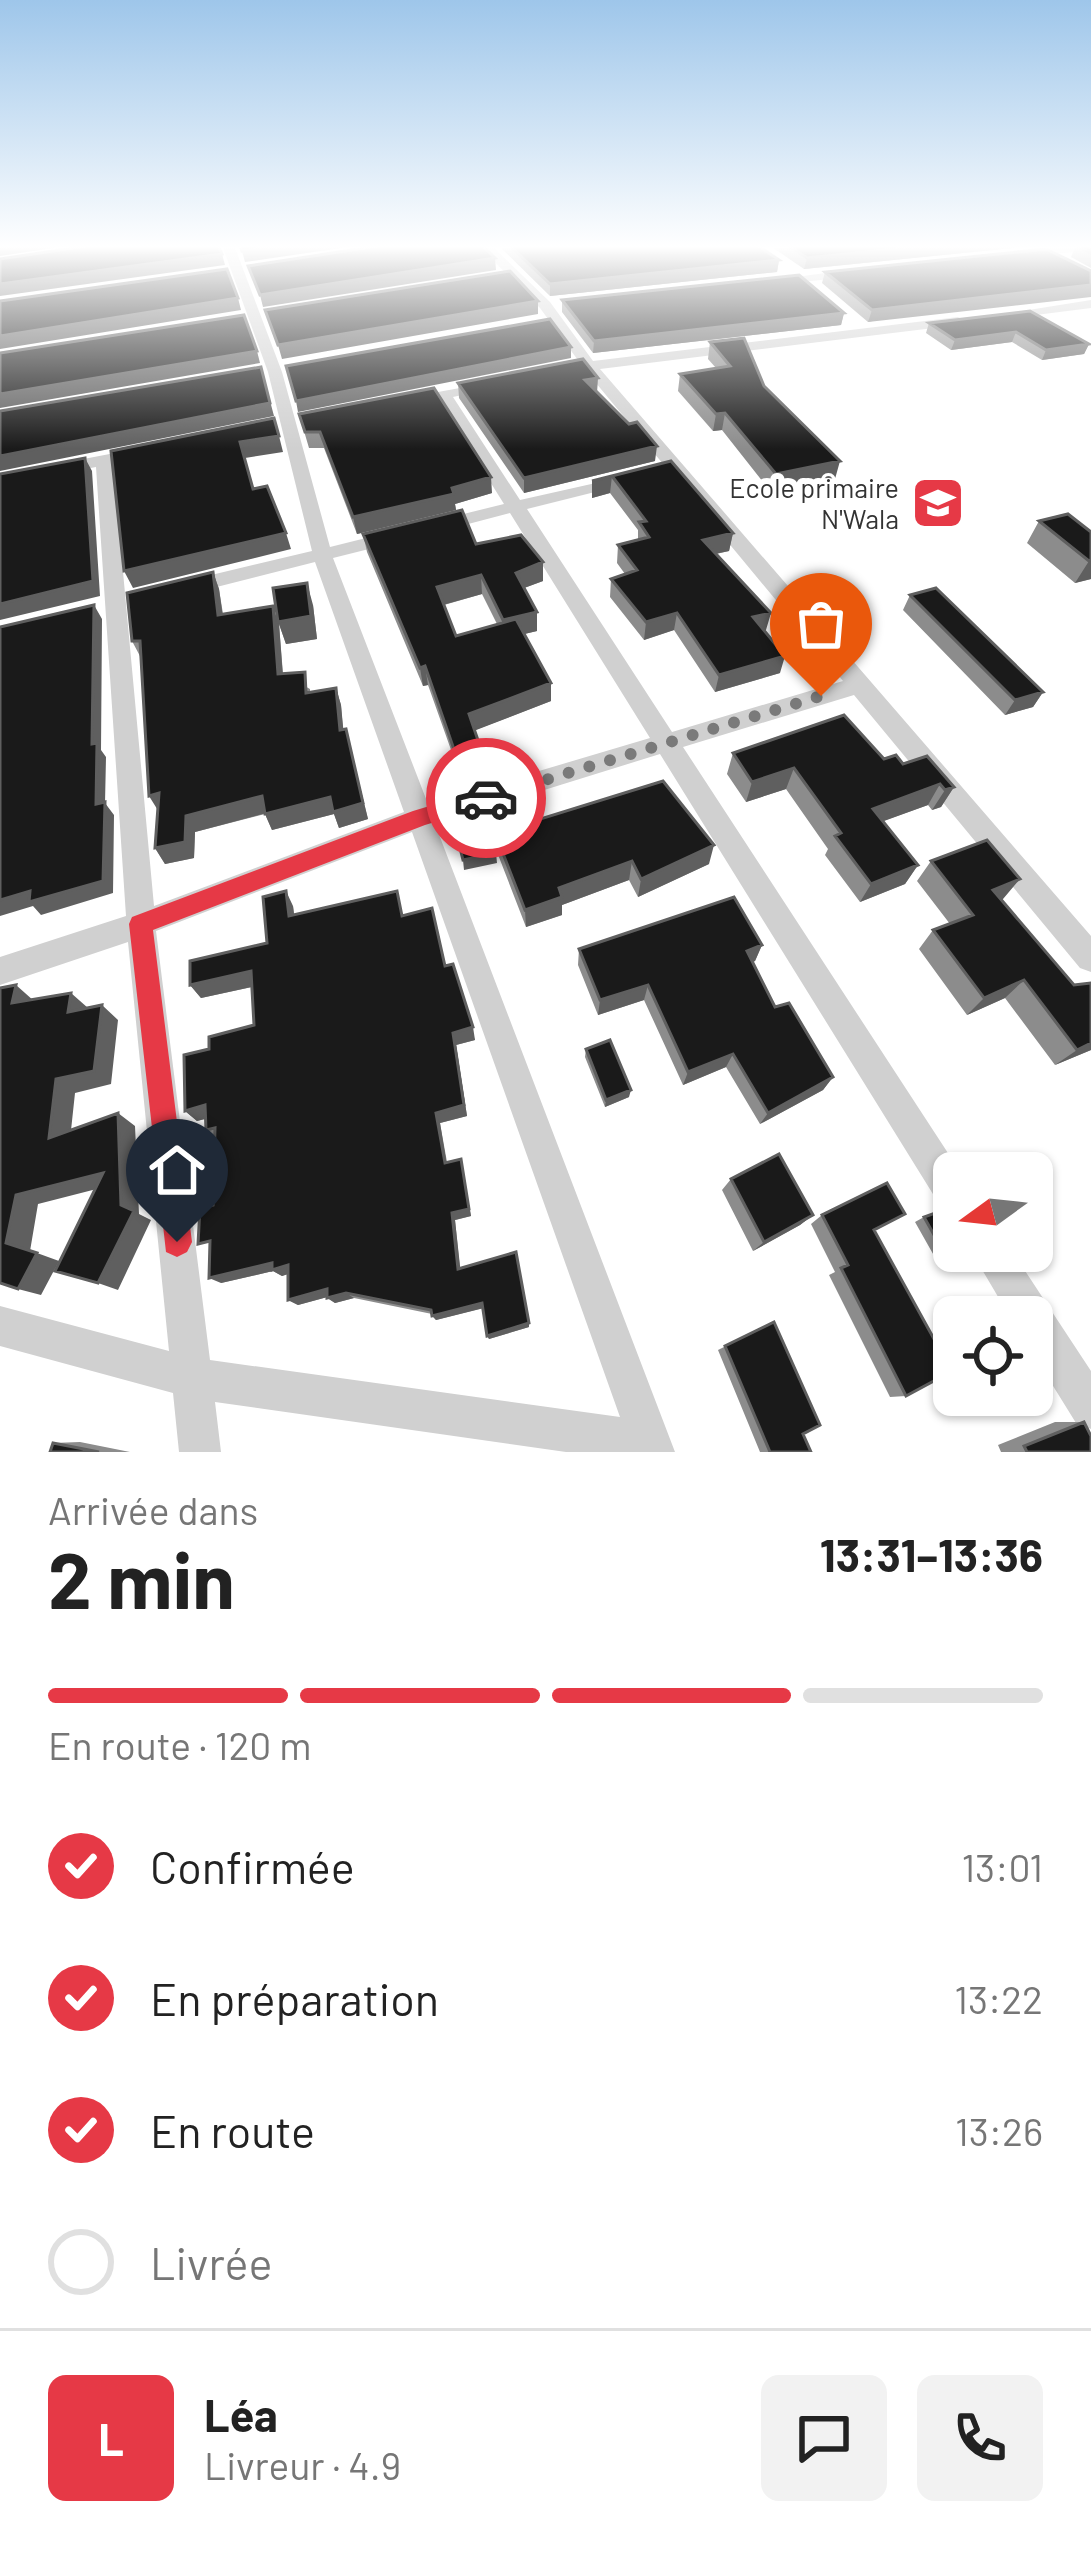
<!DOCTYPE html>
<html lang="fr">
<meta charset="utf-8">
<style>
:root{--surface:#fff;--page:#f2f2f2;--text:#222;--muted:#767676;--line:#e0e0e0;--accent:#e63946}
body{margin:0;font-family:Barlow,sans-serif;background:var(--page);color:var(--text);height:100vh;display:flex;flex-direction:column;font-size:45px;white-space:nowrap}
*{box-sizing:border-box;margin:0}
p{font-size:39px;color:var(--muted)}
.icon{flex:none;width:66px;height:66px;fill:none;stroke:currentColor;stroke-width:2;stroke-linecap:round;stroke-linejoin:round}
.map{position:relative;height:1452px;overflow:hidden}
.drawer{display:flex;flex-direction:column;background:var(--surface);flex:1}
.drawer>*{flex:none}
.needle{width:78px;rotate:255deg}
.tools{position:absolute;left:933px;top:1152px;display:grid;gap:24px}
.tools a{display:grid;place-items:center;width:120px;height:120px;border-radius:18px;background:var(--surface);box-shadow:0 3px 9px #0004;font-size:60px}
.pin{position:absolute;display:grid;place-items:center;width:102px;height:102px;color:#fff;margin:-123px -51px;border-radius:50% 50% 50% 0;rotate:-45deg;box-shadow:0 0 12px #0007}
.pin .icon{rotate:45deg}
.courier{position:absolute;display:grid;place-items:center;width:120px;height:120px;margin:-60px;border:9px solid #e63946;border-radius:50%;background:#fff;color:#222;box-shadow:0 3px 15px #0007}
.summary em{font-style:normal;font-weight:700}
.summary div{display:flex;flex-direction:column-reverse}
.summary{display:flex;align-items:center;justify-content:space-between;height:204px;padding:0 48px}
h1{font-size:78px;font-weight:700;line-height:90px}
.bar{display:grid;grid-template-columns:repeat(4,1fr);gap:18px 12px;align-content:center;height:144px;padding:0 48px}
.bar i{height:15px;border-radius:9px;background:var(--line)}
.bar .selected{background:var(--accent)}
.bar p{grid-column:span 4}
.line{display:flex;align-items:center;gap:30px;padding:0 48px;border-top:3px solid var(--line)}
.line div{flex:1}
.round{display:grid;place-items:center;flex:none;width:126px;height:126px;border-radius:18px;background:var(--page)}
ol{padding:0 48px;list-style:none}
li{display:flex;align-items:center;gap:36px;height:132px}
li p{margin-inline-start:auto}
li .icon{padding:12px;border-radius:50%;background:var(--accent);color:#fff;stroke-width:4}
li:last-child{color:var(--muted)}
li i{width:66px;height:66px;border:6px solid var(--line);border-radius:50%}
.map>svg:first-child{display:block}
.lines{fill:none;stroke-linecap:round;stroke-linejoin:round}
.street{fill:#d0d0d0;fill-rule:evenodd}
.wall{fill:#8c8c8c;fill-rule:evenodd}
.shaded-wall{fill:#5f5f5f}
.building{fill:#1a1a1a;stroke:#5f5f5f;stroke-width:3}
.route{fill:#e63946}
.done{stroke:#7a7a7a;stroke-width:12;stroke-dasharray:0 21.6}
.labels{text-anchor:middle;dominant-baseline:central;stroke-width:12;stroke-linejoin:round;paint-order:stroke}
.far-poi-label{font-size:27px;fill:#333;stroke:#fff;text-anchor:end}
</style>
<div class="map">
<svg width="1091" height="1452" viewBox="0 0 1091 1452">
<rect width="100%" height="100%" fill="#fff"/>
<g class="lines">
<path class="street" d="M222 245H234L282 372 330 547 394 531 404 537 401 541 333 558 428 804 650 738 510 513 434 533 427 531V523L504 504 439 400 411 406 403 401 405 398 493 382V388L453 397 520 500 627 476V484L527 509 672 732 843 681 586 371 553 373V367L580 363 540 308 478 245H491L550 302 593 361 958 317 965 321 958 325 600 369 1091 936V972L1080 968 854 695 683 747 961 1173H954V1212L941 1207 660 754 435 824 675 1452H566L215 1402 221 1452H179L173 1393 0 1346V1306L169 1351 128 942 0 985V957L126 916 96 467 0 485V475L141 448 149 453 113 464 154 906 404 812 315 562 189 594 179 587 182 582 312 551 268 372ZM412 832 620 1417 210 1360 156 931Z
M1071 245H1091V250L1016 258 1010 254Z
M856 269 860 276 771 285 765 281Z
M1091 300V308L1004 319 997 315Z
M971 1251H1012L1091 1371V1429L1076 1423 1032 1352V1317H1010Z"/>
</g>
<path class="wall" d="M498 245H757L779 260 777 272 550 296Z
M769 245H1042L804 269Z
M1091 245V268L1071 257 1076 246Z
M1091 271 868 322 822 283 825 272Z
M562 300 844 313 841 325 593 353 562 312Z
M1030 311 1089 344 1084 354 1042 360 1012 342 951 350 926 333 929 323Z
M710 342 764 386 835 479 771 492 722 430 713 431 678 391 680 374 716 368 708 359Z
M458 383 597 392 655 461 524 493 459 398Z
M299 414 492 493 455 504 456 510 357 534 324 448H309Z
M671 461 733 533 729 551 716 554 766 630 764 631 780 673 715 692 674 630 644 640 610 597 611 579 625 574 617 563 618 545 638 541V530L610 493 592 498V481Z
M1039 521 1091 532V579L1075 583 1027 543Z
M363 534 476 544 543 562V581L524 588 537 612V631L524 634 551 683V701L475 730 484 773 461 778 428 685 423 686 367 552ZM482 594 497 624 456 636 444 605Z
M213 572 219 589 223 614 278 621 313 605 317 639 286 644 279 624 283 674 310 689V692L336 688 341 705 343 730 350 746 368 819 339 828 334 814 272 830 265 814 195 832 194 858 165 864 155 848 158 810 141 658 132 641Z
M910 595 1043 692 1033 707 1005 715 903 610Z
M733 753 884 759 903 764 954 787 941 807 932 810 928 805 883 821 918 865 905 884 860 902 825 855 828 849 786 789 746 802 727 774Z
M495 833 709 864 638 897 629 880 562 905V915L526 927 497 852Z
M931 861 1003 899 1001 900 1074 985 1091 983V1050L1055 1065 1005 998 967 1015 919 949 933 930 950 924 917 881Z
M293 906 294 914 403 916 445 966 475 1040 456 1045 467 1116 440 1123 447 1162 461 1159 471 1216 455 1220 460 1269 529 1327 489 1339 483 1308 436 1320 432 1314 354 1298 335 1303 327 1297 298 1305 288 1300V1274L282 1276 273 1271 221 1283 213 1205 215 1138 206 1130 205 1119 197 1121 185 1111 209 1049 254 1025 252 987 201 998 190 985 267 943Z
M762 945 755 961 753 962 775 1007 833 1077 823 1090 760 1124 726 1067 683 1085 644 1000 598 1015 578 965 579 949Z
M586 1049 629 1097 605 1107 585 1057Z
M731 1179 813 1215 800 1225 753 1251 722 1190Z
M822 1215 874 1231 932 1336 954 1327V1370L906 1396 890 1397 829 1275 835 1272 811 1224Z
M924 1217 958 1251 937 1261 915 1222Z
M1020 1302 1032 1317H976L999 1307Z
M774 1322 803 1434 811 1452H760L718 1350Z
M1055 1422H1084L1091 1452H1001L998 1445Z
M80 1442 130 1452H50L53 1443Z"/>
<path class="shaded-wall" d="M0 245H73L0 256Z
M280 245H362L245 262 242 251Z
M933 245H1042L804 269 807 258Z
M222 254 225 265 0 296V284Z
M495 258 496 270 263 307 260 295Z
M779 260 777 272 550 296V284Z
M1091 285V297L868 322 872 310Z
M238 298 241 310 0 349V336Z
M538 301V314L282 359 278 345Z
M844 313 841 325 593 353 594 341Z
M1016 332 1012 342 951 350 955 340Z
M1089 344 1084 354 1042 360 1046 350Z
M571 347V358L298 412 296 401Z
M257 351 260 363 0 408V394Z
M261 367 274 416 0 471V456Z
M598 378 597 393 585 380Z
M725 413 722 430 713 431 716 414Z
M279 436 283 452 245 458 240 442Z
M657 446 655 461 524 493V478Z
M85 458 92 471 100 596 0 620V604Z
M840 461 835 479 771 492 776 474Z
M612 476 610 493 592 498V481Z
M491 477 492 493 455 504 456 510 357 534 353 517Z
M286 533 291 549 133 588 124 571Z
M733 533 729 551 700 557 703 540Z
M1091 560V579L1075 583 1089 561Z
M543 562V581L516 591V573Z
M213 572 219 589 225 632 218 615Z
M481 575 482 594 439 606 437 587Z
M307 583 313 605 317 639 286 644 279 624 284 691 278 674 273 606 278 622Z
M94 605 102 619 101 750 106 757 105 803 114 815 113 893 41 915 33 906 0 916V900L96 804 92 744Z
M537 612V631L504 639 503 620Z
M677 613 674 630 644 640 646 622Z
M771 613 766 630 748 635 753 617Z
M785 656 780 673 715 692 719 675Z
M425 666 428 685 423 686 420 668Z
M551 683V701L471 732 469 714Z
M336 688 341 705 345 747 340 730Z
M1043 692 1033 707 1005 715 1015 700Z
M350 746 368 819 339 828 334 814 272 830 265 814Z
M483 755 484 773 461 778 458 761Z
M794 768 786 789 746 802 752 782Z
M940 784 928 805 862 829 873 809Z
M954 787 941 807 932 810 945 790Z
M159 793V812L149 796Z
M262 796 270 812 195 832 194 858 165 864 155 848 186 816Z
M714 845 709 864 638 897 641 879Z
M496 853 497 863 464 870 463 860Z
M632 861 629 880 562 905V915L526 927 525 910 559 888Z
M918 865 905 884 860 902 871 884Z
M1020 879 1003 899 976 910 993 890Z
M286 891 293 906 296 930 289 916Z
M762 945 755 961 741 966 747 951Z
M251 971 260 985 201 998 190 985Z
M1024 980 1005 998 967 1015 984 998Z
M16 985 34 1001 12 1003Z
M648 985 644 1000 598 1015 600 1000Z
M71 993 88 1008 68 1012Z
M102 1005 118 1020 111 1084 75 1093 69 1149 49 1138 56 1079Z
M473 1027 475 1040 456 1045 467 1116 440 1123 448 1172 445 1163 436 1113 453 1033Z
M1091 1043V1050L1055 1065 1077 1050Z
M733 1054 726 1067 683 1085 688 1072Z
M833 1077 823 1090 760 1124 768 1113Z
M631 1090 629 1097 605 1107 606 1100Z
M205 1105 216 1116 197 1121 185 1111Z
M118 1113 135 1126 139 1214 151 1220 118 1290 98 1283 121 1205 120 1183 38 1204 30 1251 6 1243 16 1195Z
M461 1159 471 1216 455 1220 461 1275 458 1269 452 1213Z
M813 1215 800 1225 753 1251 764 1242Z
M37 1253 59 1261 41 1295 18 1289Z
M272 1263 288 1265 297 1271 282 1276 273 1271 221 1283 209 1278Z
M327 1289 335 1295 298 1305 288 1300Z
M346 1293 354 1298 335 1303 327 1298Z
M482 1303 484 1308 436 1320 432 1316Z
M529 1323V1327L489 1339 487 1336Z"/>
<path class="building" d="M93 245H218L222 254 0 284V259Z
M240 245H280L242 251Z
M384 245H482L495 258 260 295 248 266Z
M509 245H757L779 260 550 284Z
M788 245H933L807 258Z
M1091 245V253L1076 246 1078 245Z
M1046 249 1091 271V285L872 310 825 272Z
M227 269 238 298 0 336V301Z
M510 271 538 301 278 345 265 310Z
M799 275 844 313 594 341 562 300Z
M1030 311 1089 344 1046 350 1016 332 955 340 929 323Z
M244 315 257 351 0 394V353Z
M550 319 571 347 296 401 286 366Z
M744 338 764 386 840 461 776 474 725 413 716 414 680 374 730 366 710 342Z
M583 359 598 378 585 380 629 424 637 422 657 446 524 478 458 383Z
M261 367 270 403 0 456V411Z
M434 388 491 477 452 488 454 494 353 517 320 432H305L299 414Z
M274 418 279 436 240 442 253 489 267 486 286 533 124 571 111 451Z
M85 458 93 581 0 604V474Z
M671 461 733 533 703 540 771 613 753 617 785 656 719 675 677 613 646 622 611 579 637 570 618 545 649 537 639 522 646 521 612 476 592 481Z
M462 510 476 544 521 535 543 562 516 573 537 612 503 620 481 575 437 587 456 636 516 619 551 683 469 714 483 755 458 761 425 666 420 668 363 534Z
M1068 514 1091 532V560L1089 561 1039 521Z
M213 572 218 615 273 606 278 674 305 672 306 693 336 688 340 730 346 729 363 803 333 812 330 797 265 814 262 796 186 816 185 842 155 848 159 793 149 796 140 641H132L127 593Z
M307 583 311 616 278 622 273 588Z
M936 588 1043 692 1015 700 910 595Z
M94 605 92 744 97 743 96 804 105 802 103 881 29 902 30 891 0 900V627Z
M844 715 884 759 896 755 903 764 927 756 954 787 945 790 940 784 873 809 918 865 871 884 835 836 841 833 794 768 752 782 733 753Z
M663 781 714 845 641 879 632 861 559 888 562 897 525 910 495 833Z
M488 822 496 853 463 860 455 828Z
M987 840 1020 879 993 890 1074 985 1091 983V1043L1077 1050 1024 980 984 998 933 930 973 915 931 861Z
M286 891 289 916 397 891 402 916 432 908 445 966 453 964 473 1027 453 1033 464 1105 436 1113 445 1163 461 1159 469 1209 452 1213 458 1269 516 1252 529 1323 487 1336 482 1303 432 1316 431 1310 346 1293 327 1298V1289L288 1300V1265L272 1270V1263L209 1278 210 1241 198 1244 200 1208 213 1205 215 1128 206 1130 205 1105 185 1111 184 1055 209 1049V1037L254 1025 251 971 190 985V961L267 943 263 897Z
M734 897 762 945 747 951 775 1007 789 1003 833 1077 768 1113 733 1054 688 1072 648 985 600 1000 579 949Z
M16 985 12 1003 71 993 68 1012 102 1005 94 1071 56 1079 49 1138 118 1113 121 1205 134 1211 98 1283 55 1271 103 1173 16 1195 6 1243 37 1253 18 1289 0 1283V988Z
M610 1040 631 1090 606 1100 586 1049Z
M779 1154 813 1215 764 1242 731 1179Z
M887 1183 905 1214 874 1230 934 1339 954 1330V1370L906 1396 841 1268 848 1265 822 1215Z
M952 1207 954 1210V1251H958L946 1256 924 1217Z
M1020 1302 1046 1333 1032 1339V1317H984Z
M774 1322 820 1425 803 1434 811 1452H770L725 1346Z
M1084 1422 1091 1436V1452H1027L1024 1446Z
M53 1443 99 1452H50Z"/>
<linearGradient id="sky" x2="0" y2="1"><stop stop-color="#9ec6ea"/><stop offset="0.55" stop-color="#fff"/><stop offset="1" stop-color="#fff" stop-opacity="0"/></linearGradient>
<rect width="1091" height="449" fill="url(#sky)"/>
<path class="route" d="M486 789 497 798 494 804 425 825 153 930 192 1242 187 1252 177 1257 166 1252 129 924 132 917 413 811Z"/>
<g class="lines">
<path class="done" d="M486 798 821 696"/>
</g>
<defs>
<g id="school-square" transform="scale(2.7)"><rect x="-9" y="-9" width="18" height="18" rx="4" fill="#e63946" stroke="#fff"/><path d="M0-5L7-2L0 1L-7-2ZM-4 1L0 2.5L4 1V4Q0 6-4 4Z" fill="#fff"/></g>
</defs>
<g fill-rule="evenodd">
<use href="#school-square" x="938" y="503"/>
</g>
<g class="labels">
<g class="far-poi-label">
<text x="899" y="487">Ecole primaire<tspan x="899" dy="31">N'Wala</tspan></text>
</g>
</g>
</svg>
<div class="tools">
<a><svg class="needle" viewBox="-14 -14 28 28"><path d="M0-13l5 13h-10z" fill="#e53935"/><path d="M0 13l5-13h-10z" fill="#767676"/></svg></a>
<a><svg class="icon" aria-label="locate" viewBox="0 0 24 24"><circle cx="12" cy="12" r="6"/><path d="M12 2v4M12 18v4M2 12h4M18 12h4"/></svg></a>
</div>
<div class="pin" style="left:821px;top:696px;background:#ea580c"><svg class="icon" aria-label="bag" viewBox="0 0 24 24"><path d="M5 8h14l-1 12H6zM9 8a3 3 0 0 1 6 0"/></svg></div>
<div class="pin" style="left:177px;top:1242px;background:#1f2937"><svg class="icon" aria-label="home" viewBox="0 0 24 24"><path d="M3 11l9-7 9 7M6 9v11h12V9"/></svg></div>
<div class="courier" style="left:486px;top:798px"><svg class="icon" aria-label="car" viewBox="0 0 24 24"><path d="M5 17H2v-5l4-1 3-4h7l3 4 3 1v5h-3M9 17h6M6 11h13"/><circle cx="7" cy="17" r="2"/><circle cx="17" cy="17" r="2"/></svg></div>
</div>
<section class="drawer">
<div class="summary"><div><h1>2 min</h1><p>Arrivée dans</p></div><em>13:31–13:36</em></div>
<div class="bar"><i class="selected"></i><i class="selected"></i><i class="selected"></i><i></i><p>En route · 120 m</p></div>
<ol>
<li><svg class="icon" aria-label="check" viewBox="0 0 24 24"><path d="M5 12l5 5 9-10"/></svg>Confirmée<p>13:01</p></li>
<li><svg class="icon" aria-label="check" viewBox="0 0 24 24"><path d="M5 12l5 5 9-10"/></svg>En préparation<p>13:22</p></li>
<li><svg class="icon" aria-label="check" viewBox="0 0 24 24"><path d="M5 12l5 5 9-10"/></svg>En route<p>13:26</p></li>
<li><i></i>Livrée</li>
</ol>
<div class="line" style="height:216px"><b class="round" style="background:var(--accent);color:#fff">L</b><div><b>Léa</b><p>Livreur · 4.9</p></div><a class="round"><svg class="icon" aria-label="chat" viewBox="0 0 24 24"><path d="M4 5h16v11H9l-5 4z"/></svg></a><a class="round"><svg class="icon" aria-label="phone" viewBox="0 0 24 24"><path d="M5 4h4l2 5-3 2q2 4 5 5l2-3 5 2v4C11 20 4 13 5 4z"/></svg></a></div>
</section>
